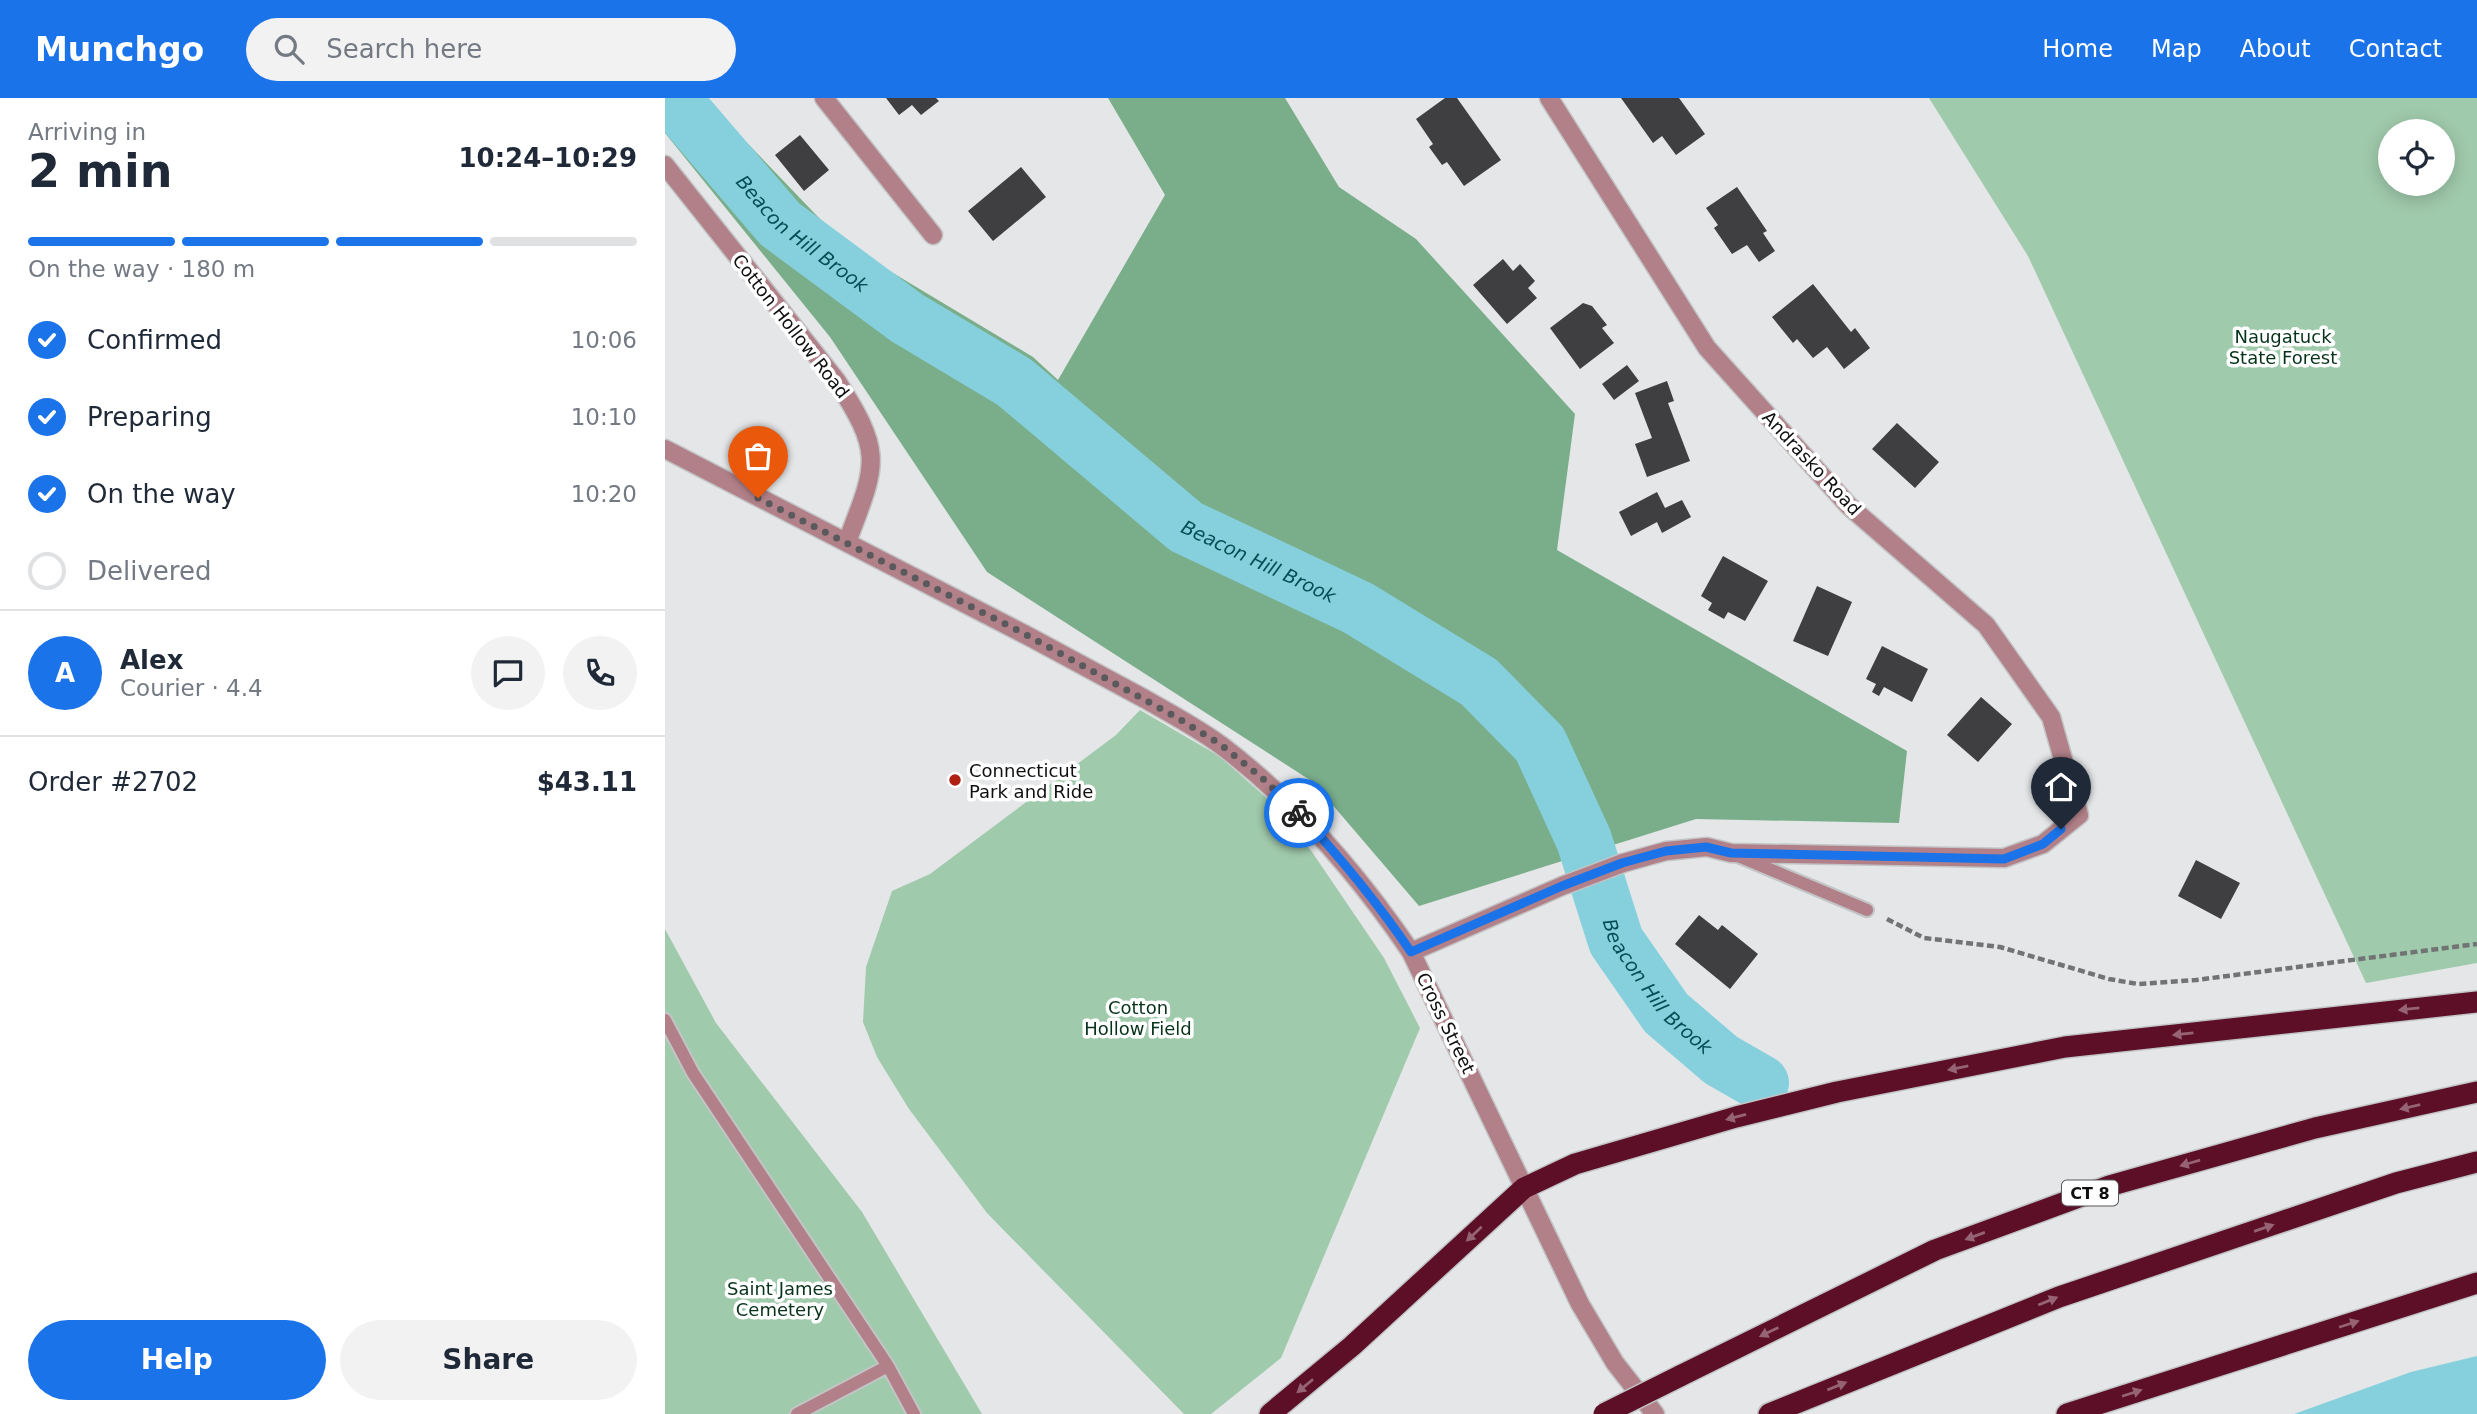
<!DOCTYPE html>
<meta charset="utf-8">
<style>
:root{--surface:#fff;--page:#f2f2f3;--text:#1f2937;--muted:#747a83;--line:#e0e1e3;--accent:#1a73e8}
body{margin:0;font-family:"DejaVu Sans",sans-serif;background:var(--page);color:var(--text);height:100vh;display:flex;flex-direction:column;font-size:26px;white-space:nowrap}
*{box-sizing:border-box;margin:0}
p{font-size:23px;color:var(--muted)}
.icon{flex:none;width:38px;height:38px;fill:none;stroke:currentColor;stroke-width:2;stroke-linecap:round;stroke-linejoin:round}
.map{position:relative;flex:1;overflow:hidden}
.panel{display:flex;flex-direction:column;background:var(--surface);width:665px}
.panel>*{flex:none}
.buttons{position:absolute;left:1713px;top:21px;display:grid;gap:14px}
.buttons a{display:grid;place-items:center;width:77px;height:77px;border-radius:50%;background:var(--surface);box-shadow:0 4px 18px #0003;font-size:35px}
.pin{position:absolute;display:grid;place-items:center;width:60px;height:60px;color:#fff;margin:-72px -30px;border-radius:50% 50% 50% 0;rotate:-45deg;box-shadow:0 0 7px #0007}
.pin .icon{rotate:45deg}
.courier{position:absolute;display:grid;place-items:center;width:70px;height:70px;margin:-35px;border:5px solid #1a73e8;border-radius:50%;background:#fff;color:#222;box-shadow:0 2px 9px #0007}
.overview em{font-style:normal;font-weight:600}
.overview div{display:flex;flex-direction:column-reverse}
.overview{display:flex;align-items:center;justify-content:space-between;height:119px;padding:0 28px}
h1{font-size:46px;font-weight:600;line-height:52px}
.bar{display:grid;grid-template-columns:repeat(4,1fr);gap:10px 7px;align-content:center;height:84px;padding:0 28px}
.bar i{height:9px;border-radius:5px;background:var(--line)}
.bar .on{background:var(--accent)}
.bar p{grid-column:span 4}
.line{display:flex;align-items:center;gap:18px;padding:0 28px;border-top:2px solid var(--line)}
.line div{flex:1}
.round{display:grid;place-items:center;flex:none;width:74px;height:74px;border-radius:37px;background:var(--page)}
ol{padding:0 28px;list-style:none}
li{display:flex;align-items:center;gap:21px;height:77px}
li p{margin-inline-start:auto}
li .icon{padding:7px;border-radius:50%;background:var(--accent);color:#fff;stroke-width:4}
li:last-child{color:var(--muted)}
li i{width:38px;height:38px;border:4px solid var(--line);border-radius:50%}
.primary-button{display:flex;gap:14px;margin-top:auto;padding:14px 28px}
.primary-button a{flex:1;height:80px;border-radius:42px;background:var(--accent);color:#fff;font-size:28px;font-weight:600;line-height:80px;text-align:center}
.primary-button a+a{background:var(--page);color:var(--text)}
header{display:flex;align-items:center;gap:42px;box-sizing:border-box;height:98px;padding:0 35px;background:var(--accent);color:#fff}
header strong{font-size:33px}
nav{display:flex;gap:38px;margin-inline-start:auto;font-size:24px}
.search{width:490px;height:63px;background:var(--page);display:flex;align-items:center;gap:18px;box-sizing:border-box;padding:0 24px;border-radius:38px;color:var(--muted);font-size:26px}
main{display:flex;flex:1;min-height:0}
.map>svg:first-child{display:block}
.green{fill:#a0caac;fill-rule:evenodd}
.forest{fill:#7aae8b}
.water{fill:#86d0dd}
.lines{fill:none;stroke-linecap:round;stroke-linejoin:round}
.river{stroke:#86d0dd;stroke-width:56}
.building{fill:#3f3e41}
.service-casing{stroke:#c2c4c5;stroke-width:16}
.minor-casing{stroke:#c2c4c5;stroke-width:21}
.tertiary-casing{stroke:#c2c4c5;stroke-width:21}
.motorway-casing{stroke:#c2c4c5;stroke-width:24}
.path{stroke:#727374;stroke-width:4.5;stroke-dasharray:7 3.5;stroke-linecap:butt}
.service{stroke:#b18088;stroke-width:12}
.minor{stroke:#b18088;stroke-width:18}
.tertiary{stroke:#b18088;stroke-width:18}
.motorway{stroke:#5c0f27;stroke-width:21}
.motorway-bridge-casing{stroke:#c2c4c5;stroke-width:24;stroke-linecap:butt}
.motorway-bridge{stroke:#5c0f27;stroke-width:21}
.oneway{fill:#956373}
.done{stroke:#5a5a5c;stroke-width:7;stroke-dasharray:0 12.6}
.route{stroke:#1a73e8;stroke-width:9}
.poi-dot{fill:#b02114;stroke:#fff;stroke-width:2.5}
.labels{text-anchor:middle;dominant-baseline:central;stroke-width:7;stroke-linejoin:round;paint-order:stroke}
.shield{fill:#fff;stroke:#575758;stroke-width:2}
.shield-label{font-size:16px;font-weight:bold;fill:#0f0f10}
.street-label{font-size:18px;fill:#0f0f10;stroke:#fff}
.park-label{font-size:18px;fill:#08331b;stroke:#fff}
.poi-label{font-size:18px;fill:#0f0f10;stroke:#fff;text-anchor:start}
.water-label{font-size:19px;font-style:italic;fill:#064c55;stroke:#fff}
</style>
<header>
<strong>Munchgo</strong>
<div class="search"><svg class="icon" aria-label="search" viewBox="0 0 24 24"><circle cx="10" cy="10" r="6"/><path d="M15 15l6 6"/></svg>Search here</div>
<nav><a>Home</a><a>Map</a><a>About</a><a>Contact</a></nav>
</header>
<main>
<section class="panel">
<div class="overview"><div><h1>2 min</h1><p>Arriving in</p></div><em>10:24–10:29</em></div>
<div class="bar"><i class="on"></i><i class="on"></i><i class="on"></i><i></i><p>On the way · 180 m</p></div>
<ol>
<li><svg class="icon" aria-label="check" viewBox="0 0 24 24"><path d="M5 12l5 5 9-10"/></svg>Confirmed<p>10:06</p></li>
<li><svg class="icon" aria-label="check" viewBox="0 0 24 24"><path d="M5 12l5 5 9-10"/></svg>Preparing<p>10:10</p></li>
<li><svg class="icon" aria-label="check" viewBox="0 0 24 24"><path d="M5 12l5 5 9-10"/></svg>On the way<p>10:20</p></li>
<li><i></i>Delivered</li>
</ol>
<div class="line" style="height:126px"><b class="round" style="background:var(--accent);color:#fff">A</b><div><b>Alex</b><p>Courier · 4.4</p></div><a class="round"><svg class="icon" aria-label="chat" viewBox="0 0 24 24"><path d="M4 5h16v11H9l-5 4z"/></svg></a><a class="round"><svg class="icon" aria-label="phone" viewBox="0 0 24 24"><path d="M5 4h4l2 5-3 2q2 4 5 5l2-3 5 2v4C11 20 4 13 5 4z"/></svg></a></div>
<div class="line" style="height:91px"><div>Order #2702</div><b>$43.11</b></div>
<div class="primary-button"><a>Help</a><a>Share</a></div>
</section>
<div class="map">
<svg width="1812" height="1316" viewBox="0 0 1812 1316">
<rect width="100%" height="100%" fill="#e4e6e8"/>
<path class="green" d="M1264 0H1812V865L1701 885 1363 158ZM1726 33H1778V86H1726Z
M475 612 554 658 613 710 647 754 719 860 755 930 616 1260 546 1316H519L322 1115 244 1011 212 959 198 924 201 869 227 793 265 776 451 637Z
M0 831 51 925 197 1114 317 1316H0Z"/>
<path class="forest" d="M0 0H39L178 145 368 259 393 282 500 97 443 0H620L674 89 751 141 910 316 892 452 1242 653 1234 725 1031 721 754 808 648 684 322 474 165 239 0 35Z"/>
<path class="water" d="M1812 1258V1316H1629L1746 1274Z"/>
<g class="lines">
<path class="river" id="s1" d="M7 0 115 126 242 220 349 284 521 429 693 510 814 584 875 646 919 742 951 843 1001 915 1056 962 1096 985"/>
</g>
<path class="building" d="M221 0H271L274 3 256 17 247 7 234 17Z
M780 0H792L836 62 799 88 782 64 777 67 764 49 768 46 751 21Z
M956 0H1014L1040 36 1011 57 997 38 988 45Z
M135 37 164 72 139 93 110 57Z
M356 69 381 99 328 143 303 113Z
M1072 89 1102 133 1098 135 1110 153 1094 164 1082 147 1067 156 1049 130 1053 127 1041 110Z
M838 161 848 173 855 166 870 183 863 190 872 200 842 226 808 187Z
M1148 186 1186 234 1190 230 1205 250 1179 271 1162 249 1148 260 1132 241 1128 245 1107 219Z
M918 205 927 208 942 227 937 230 949 245 915 271 885 230Z
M962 267 974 283 949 302 937 286Z
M1002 283 1009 303 1003 305 1025 363 982 379 970 346 987 340 970 295Z
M1232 325 1274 364 1250 390 1207 351Z
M992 394 1000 410 1017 402 1026 419 997 435 992 424 966 438 954 414Z
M1058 458 1103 483 1080 523 1063 514 1059 521 1043 512 1047 505 1036 498Z
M1152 488 1187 504 1163 558 1128 543Z
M1217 548 1263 571 1247 604 1219 589 1214 598 1207 594 1211 586 1201 581Z
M1316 599 1347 626 1313 664 1282 637Z
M1531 762 1575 785 1556 821 1513 798Z
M1034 817 1053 832 1057 827 1093 856 1065 891 1010 846Z"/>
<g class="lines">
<g class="service-casing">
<path id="service" d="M1073 758 1202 812
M0 922 28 975 223 1268 249 1316
M132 1316 223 1268"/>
</g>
<g class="minor-casing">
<path id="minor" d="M159 0 268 137
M746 854 897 788 958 765 1001 753 1042 749 1066 755 1339 760 1378 746 1414 717 1386 619 1321 527 1184 408 1042 250 884 0"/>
</g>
<g class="tertiary-casing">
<path id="tertiary" d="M0 67 171 282C219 356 212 365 182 444
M0 351C121 414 242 475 363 538 402 559 441 580 480 601 506 616 533 630 557 648 632 705 693 776 746 854L915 1206 950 1265 990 1316"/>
</g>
<g class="motorway-casing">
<path id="motorway" d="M1015 1278 1270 1152 1444 1088 1650 1030 1812 994
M605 1316 687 1248 859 1090 910 1066 1071 1019 1172 994 1400 949 1812 904
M1104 1316 1394 1199 1731 1085 1812 1064
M1402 1316 1812 1185"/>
</g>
<path class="path" d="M1222 821 1259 840 1335 849 1444 881 1473 886 1531 882 1812 846"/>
<use href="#service" class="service"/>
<use href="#minor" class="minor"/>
<use href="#tertiary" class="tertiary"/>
<use href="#motorway" class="motorway"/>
<g class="motorway-bridge-casing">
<path id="motorway-bridge" d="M939 1316 1015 1278"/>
</g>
<use href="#motorway-bridge" class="motorway-bridge"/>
</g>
<defs><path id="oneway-solid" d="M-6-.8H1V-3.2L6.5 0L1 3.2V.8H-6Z" transform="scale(1.75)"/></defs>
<g class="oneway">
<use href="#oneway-solid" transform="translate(1744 911) rotate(174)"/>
<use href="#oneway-solid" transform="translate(1518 936) rotate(174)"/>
<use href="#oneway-solid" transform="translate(1293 970) rotate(169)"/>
<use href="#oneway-solid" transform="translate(1745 1009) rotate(167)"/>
<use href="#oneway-solid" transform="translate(1071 1019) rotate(165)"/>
<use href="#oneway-solid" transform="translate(1525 1065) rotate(164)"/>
<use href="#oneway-solid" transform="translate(1599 1130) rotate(-19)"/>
<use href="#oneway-solid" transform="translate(809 1136) rotate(137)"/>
<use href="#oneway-solid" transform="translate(1310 1138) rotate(160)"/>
<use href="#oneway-solid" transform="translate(1383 1203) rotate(-22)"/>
<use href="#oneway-solid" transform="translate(1684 1226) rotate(-18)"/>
<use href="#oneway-solid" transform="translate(1104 1234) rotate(154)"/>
<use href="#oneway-solid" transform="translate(640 1288) rotate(140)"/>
<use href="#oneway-solid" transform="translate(1172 1288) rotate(-22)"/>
<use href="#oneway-solid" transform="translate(1467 1295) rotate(-18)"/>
</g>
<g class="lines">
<path class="done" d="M93 400 358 535 511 619 555 646 596 679 634 715"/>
<path class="route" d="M634 715C675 759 712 804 746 854L897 788 957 765 1001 753 1041 749 1066 755 1339 761 1378 746 1396 731"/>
</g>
<circle class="poi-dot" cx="290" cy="682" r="7"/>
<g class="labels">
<rect class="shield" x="1397" y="1082.5" width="56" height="25" rx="5"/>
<g class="shield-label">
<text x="1425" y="1095">CT 8</text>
</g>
<g class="street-label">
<text transform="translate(126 228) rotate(52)">Cotton Hollow Road</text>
<text transform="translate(1147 365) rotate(47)">Andrasko Road</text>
<text transform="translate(781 925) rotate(64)">Cross Street</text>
</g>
<g class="park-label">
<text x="1618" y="238">Naugatuck<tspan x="1618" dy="21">State Forest</tspan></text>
<text x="473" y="909">Cotton<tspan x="473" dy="21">Hollow Field</tspan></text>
<text x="115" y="1190">Saint James<tspan x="115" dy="21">Cemetery</tspan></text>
</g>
<g class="poi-label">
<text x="304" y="672">Connecticut<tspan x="304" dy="21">Park and Ride</tspan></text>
</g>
<g class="water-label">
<text stroke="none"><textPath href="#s1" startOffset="189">Beacon Hill Brook</textPath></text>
<text stroke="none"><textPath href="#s1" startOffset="754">Beacon Hill Brook</textPath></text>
<text stroke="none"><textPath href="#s1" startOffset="1365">Beacon Hill Brook</textPath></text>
</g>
</g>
</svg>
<div class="buttons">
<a><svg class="icon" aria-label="locate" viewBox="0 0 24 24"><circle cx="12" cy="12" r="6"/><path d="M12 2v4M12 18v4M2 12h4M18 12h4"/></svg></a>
</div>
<div class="pin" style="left:93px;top:400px;background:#ea580c"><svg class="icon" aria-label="bag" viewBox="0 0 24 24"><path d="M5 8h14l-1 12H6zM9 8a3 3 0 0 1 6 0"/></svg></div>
<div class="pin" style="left:1396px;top:731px;background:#1f2937"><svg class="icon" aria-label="home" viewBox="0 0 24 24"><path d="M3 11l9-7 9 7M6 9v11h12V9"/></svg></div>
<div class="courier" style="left:634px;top:715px"><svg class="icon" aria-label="bike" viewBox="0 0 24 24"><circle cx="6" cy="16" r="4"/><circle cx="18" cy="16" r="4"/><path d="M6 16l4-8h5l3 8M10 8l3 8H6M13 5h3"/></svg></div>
</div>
</main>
